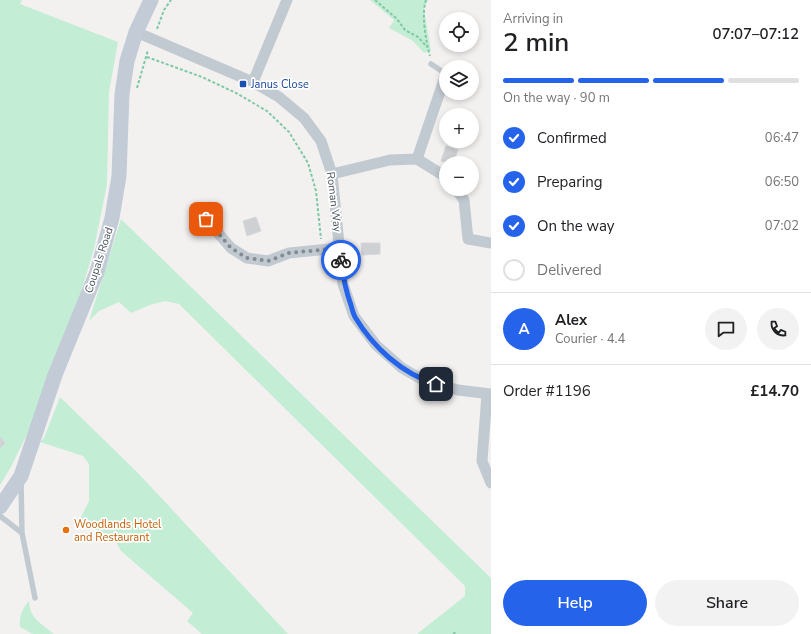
<!DOCTYPE html>
<meta charset="utf-8">
<style>
:root{--surface:#fff;--page:#f2f2f2;--text:#202124;--muted:#757577;--line:#e0e0e0;--accent:#2563eb}
body{margin:0;font-family:"Nunito Sans",sans-serif;background:var(--page);color:var(--text);height:100vh;display:flex;flex-direction:column;font-size:15px;white-space:nowrap}
*{box-sizing:border-box;margin:0}
p{font-size:13px;color:var(--muted)}
.icon{flex:none;width:22px;height:22px;fill:none;stroke:currentColor;stroke-width:2;stroke-linecap:round;stroke-linejoin:round}
.map{position:relative;flex:1;overflow:hidden}
.side{display:flex;flex-direction:column;background:var(--surface);width:320px}
.side>*{flex:none}
.buttons{position:absolute;left:439px;top:12px;display:grid;gap:8px}
.buttons a{display:grid;place-items:center;width:40px;height:40px;border-radius:50%;background:var(--surface);box-shadow:0 2px 6px #0003;font-size:20px}
.pin{position:absolute;display:grid;place-items:center;width:34px;height:34px;color:#fff;margin:-17px;border-radius:8px;box-shadow:0 2px 6px #0006}
.courier{position:absolute;display:grid;place-items:center;width:40px;height:40px;margin:-20px;border:3px solid #2563eb;border-radius:50%;background:#fff;color:#222;box-shadow:0 1px 5px #0007}
.summary em{font-style:normal;font-weight:600}
.summary div{display:flex;flex-direction:column-reverse}
.summary{display:flex;align-items:center;justify-content:space-between;height:68px;padding:0 12px}
h1{font-size:26px;font-weight:600;line-height:30px}
.bar{display:grid;grid-template-columns:repeat(4,1fr);gap:6px 4px;align-content:center;height:48px;padding:0 12px}
.bar i{height:5px;border-radius:3px;background:var(--line)}
.bar .current{background:var(--accent)}
.bar p{grid-column:span 4}
.line{display:flex;align-items:center;gap:10px;padding:0 12px;border-top:1px solid var(--line)}
.line div{flex:1}
.round{display:grid;place-items:center;flex:none;width:42px;height:42px;border-radius:21px;background:var(--page)}
ol{padding:0 12px;list-style:none}
li{display:flex;align-items:center;gap:12px;height:44px}
li p{margin-inline-start:auto}
li .icon{padding:4px;border-radius:50%;background:var(--accent);color:#fff;stroke-width:4}
li:last-child{color:var(--muted)}
li i{width:22px;height:22px;border:2px solid var(--line);border-radius:50%}
.button{display:flex;gap:8px;margin-top:auto;padding:8px 12px}
.button a{flex:1;height:46px;border-radius:24px;background:var(--accent);color:#fff;font-size:16px;font-weight:600;line-height:46px;text-align:center}
.button a+a{background:var(--page);color:var(--text)}
main{display:flex;flex:1;min-height:0}
.map>svg:first-child{display:block}
.green{fill:#c3edd4}
.building{fill:#ced0d4;stroke:#d5d7db}
.lines{fill:none;stroke-linecap:round;stroke-linejoin:round}
.path{stroke:#7dc8a5;stroke-width:2;stroke-dasharray:3 2;stroke-linecap:butt}
.lane{stroke:#c2cad1;stroke-width:5.5}
.street{stroke:#c2cad1;stroke-width:11}
.secondary{stroke:#c3cbd6;stroke-width:15}
.done{stroke:#848a90;stroke-width:4;stroke-dasharray:0 7.2}
.route{stroke:#2563eb;stroke-width:5}
.transit-dot{fill:#1a4fb4;stroke:#fff;stroke-width:1.5}
.food-dot{fill:#e8710a;stroke:#fff;stroke-width:1.5}
.labels{text-anchor:middle;dominant-baseline:central;stroke-width:3.5;stroke-linejoin:round;paint-order:stroke}
.transit-label{font-size:11px;fill:#164399;stroke:#fff;text-anchor:start}
.street-label{font-size:11px;fill:#49535d;stroke:#fff}
.food-label{font-size:11px;fill:#c56008;stroke:#fff;text-anchor:start}
</style>
<main>
<div class="map">
<svg width="491" height="634" viewBox="0 0 491 634">
<rect width="100%" height="100%" fill="#f3f1f0"/>
<path class="green" d="M0 0H22L20 4 118 42 109 92 107 184 94 249 82 289 31 426 11 467 0 485Z
M370 0H428L424 9 431 51 424 53 413 41 389 28 394 20Z
M121 219 491 578V634H417L465 596V586L179 304 165 301 150 305 131 313 119 302 99 311 89 321Z
M60 397 139 474 288 634H202L187 621 193 613 121 551C119 548 117 542 114 540 106 532 89 528 79 521L89 501V464L83 456 40 442 44 438Z
M29 601C30 619 41 623 54 634H33L20 627C19 616 22 609 29 601Z"/>
<path class="building" d="M446 146 458 150 453 163H446L441 161Z
M256 217 261 231 247 236 243 221Z
M361 243H380V254L362 255Z
M0 437 5 443 0 448Z"/>
<g class="lines">
<path class="path" d="M375 0 397 19 405 30 418 37 427 47
M426 0C421 14 426 42 430 56
M157 29 164 10 171 0
M147 57 202 77 236 93 267 111 289 132 308 163 316 191 321 239
M137 88 148 50
M453 634 457 631"/>
<path class="lane" d="M431 64 446 74
M21 482 22 533
M0 516 22 533 35 598"/>
<path class="street" d="M136 32 253 82 279 97 304 118 321 141 332 174 343 284 354 316 376 345 402 368 425 381 458 390 491 394
M253 82 287 0
M417 159 446 74
M332 174 390 160 417 159 446 177
M456 189 464 200 468 239 491 243
M206 219 231 248 247 258 268 261 289 253 339 248
M487 394 482 461 491 483"/>
<path class="secondary" d="M0 507 21 476 55 375 97 272 112 218 119 176 122 94 127 61 136 32 151 0"/>
</g>
<g class="lines">
<path class="done" d="M206 219 231 248 247 258 268 261 289 253 340 248 341 260"/>
<path class="route" d="M341 260C343 277 345 289 351 305 352 309 353 313 355 317 373 347 402 374 436 384"/>
</g>
<rect class="transit-dot" x="239" y="80" width="8" height="8" rx="2"/>
<circle class="food-dot" cx="66" cy="530" r="4"/>
<g class="labels">
<g class="transit-label">
<text x="251" y="84">Janus Close</text>
</g>
<g class="street-label">
<text transform="translate(334 202) rotate(83)">Roman Way</text>
<text transform="translate(99 260) rotate(-72)">Coupals Road</text>
</g>
<g class="food-label">
<text x="74" y="524">Woodlands Hotel<tspan x="74" dy="13">and Restaurant</tspan></text>
</g>
</g>
</svg>
<div class="buttons">
<a><svg class="icon" aria-label="locate" viewBox="0 0 24 24"><circle cx="12" cy="12" r="6"/><path d="M12 2v4M12 18v4M2 12h4M18 12h4"/></svg></a>
<a><svg class="icon" aria-label="layers" viewBox="0 0 24 24"><path d="M12 4l9 5-9 5-9-5zM3 14l9 5 9-5"/></svg></a>
<a>+</a>
<a>−</a>
</div>
<div class="pin" style="left:206px;top:219px;background:#ea580c"><svg class="icon" aria-label="bag" viewBox="0 0 24 24"><path d="M5 8h14l-1 12H6zM9 8a3 3 0 0 1 6 0"/></svg></div>
<div class="pin" style="left:436px;top:384px;background:#1f2937"><svg class="icon" aria-label="home" viewBox="0 0 24 24"><path d="M3 11l9-7 9 7M6 9v11h12V9"/></svg></div>
<div class="courier" style="left:341px;top:260px"><svg class="icon" aria-label="bike" viewBox="0 0 24 24"><circle cx="6" cy="16" r="4"/><circle cx="18" cy="16" r="4"/><path d="M6 16l4-8h5l3 8M10 8l3 8H6M13 5h3"/></svg></div>
</div>
<section class="side">
<div class="summary"><div><h1>2 min</h1><p>Arriving in</p></div><em>07:07–07:12</em></div>
<div class="bar"><i class="current"></i><i class="current"></i><i class="current"></i><i></i><p>On the way · 90 m</p></div>
<ol>
<li><svg class="icon" aria-label="check" viewBox="0 0 24 24"><path d="M5 12l5 5 9-10"/></svg>Confirmed<p>06:47</p></li>
<li><svg class="icon" aria-label="check" viewBox="0 0 24 24"><path d="M5 12l5 5 9-10"/></svg>Preparing<p>06:50</p></li>
<li><svg class="icon" aria-label="check" viewBox="0 0 24 24"><path d="M5 12l5 5 9-10"/></svg>On the way<p>07:02</p></li>
<li><i></i>Delivered</li>
</ol>
<div class="line" style="height:72px"><b class="round" style="background:var(--accent);color:#fff">A</b><div><b>Alex</b><p>Courier · 4.4</p></div><a class="round"><svg class="icon" aria-label="chat" viewBox="0 0 24 24"><path d="M4 5h16v11H9l-5 4z"/></svg></a><a class="round"><svg class="icon" aria-label="phone" viewBox="0 0 24 24"><path d="M5 4h4l2 5-3 2q2 4 5 5l2-3 5 2v4C11 20 4 13 5 4z"/></svg></a></div>
<div class="line" style="height:52px"><div>Order #1196</div><b>£14.70</b></div>
<div class="button"><a>Help</a><a>Share</a></div>
</section>
</main>
